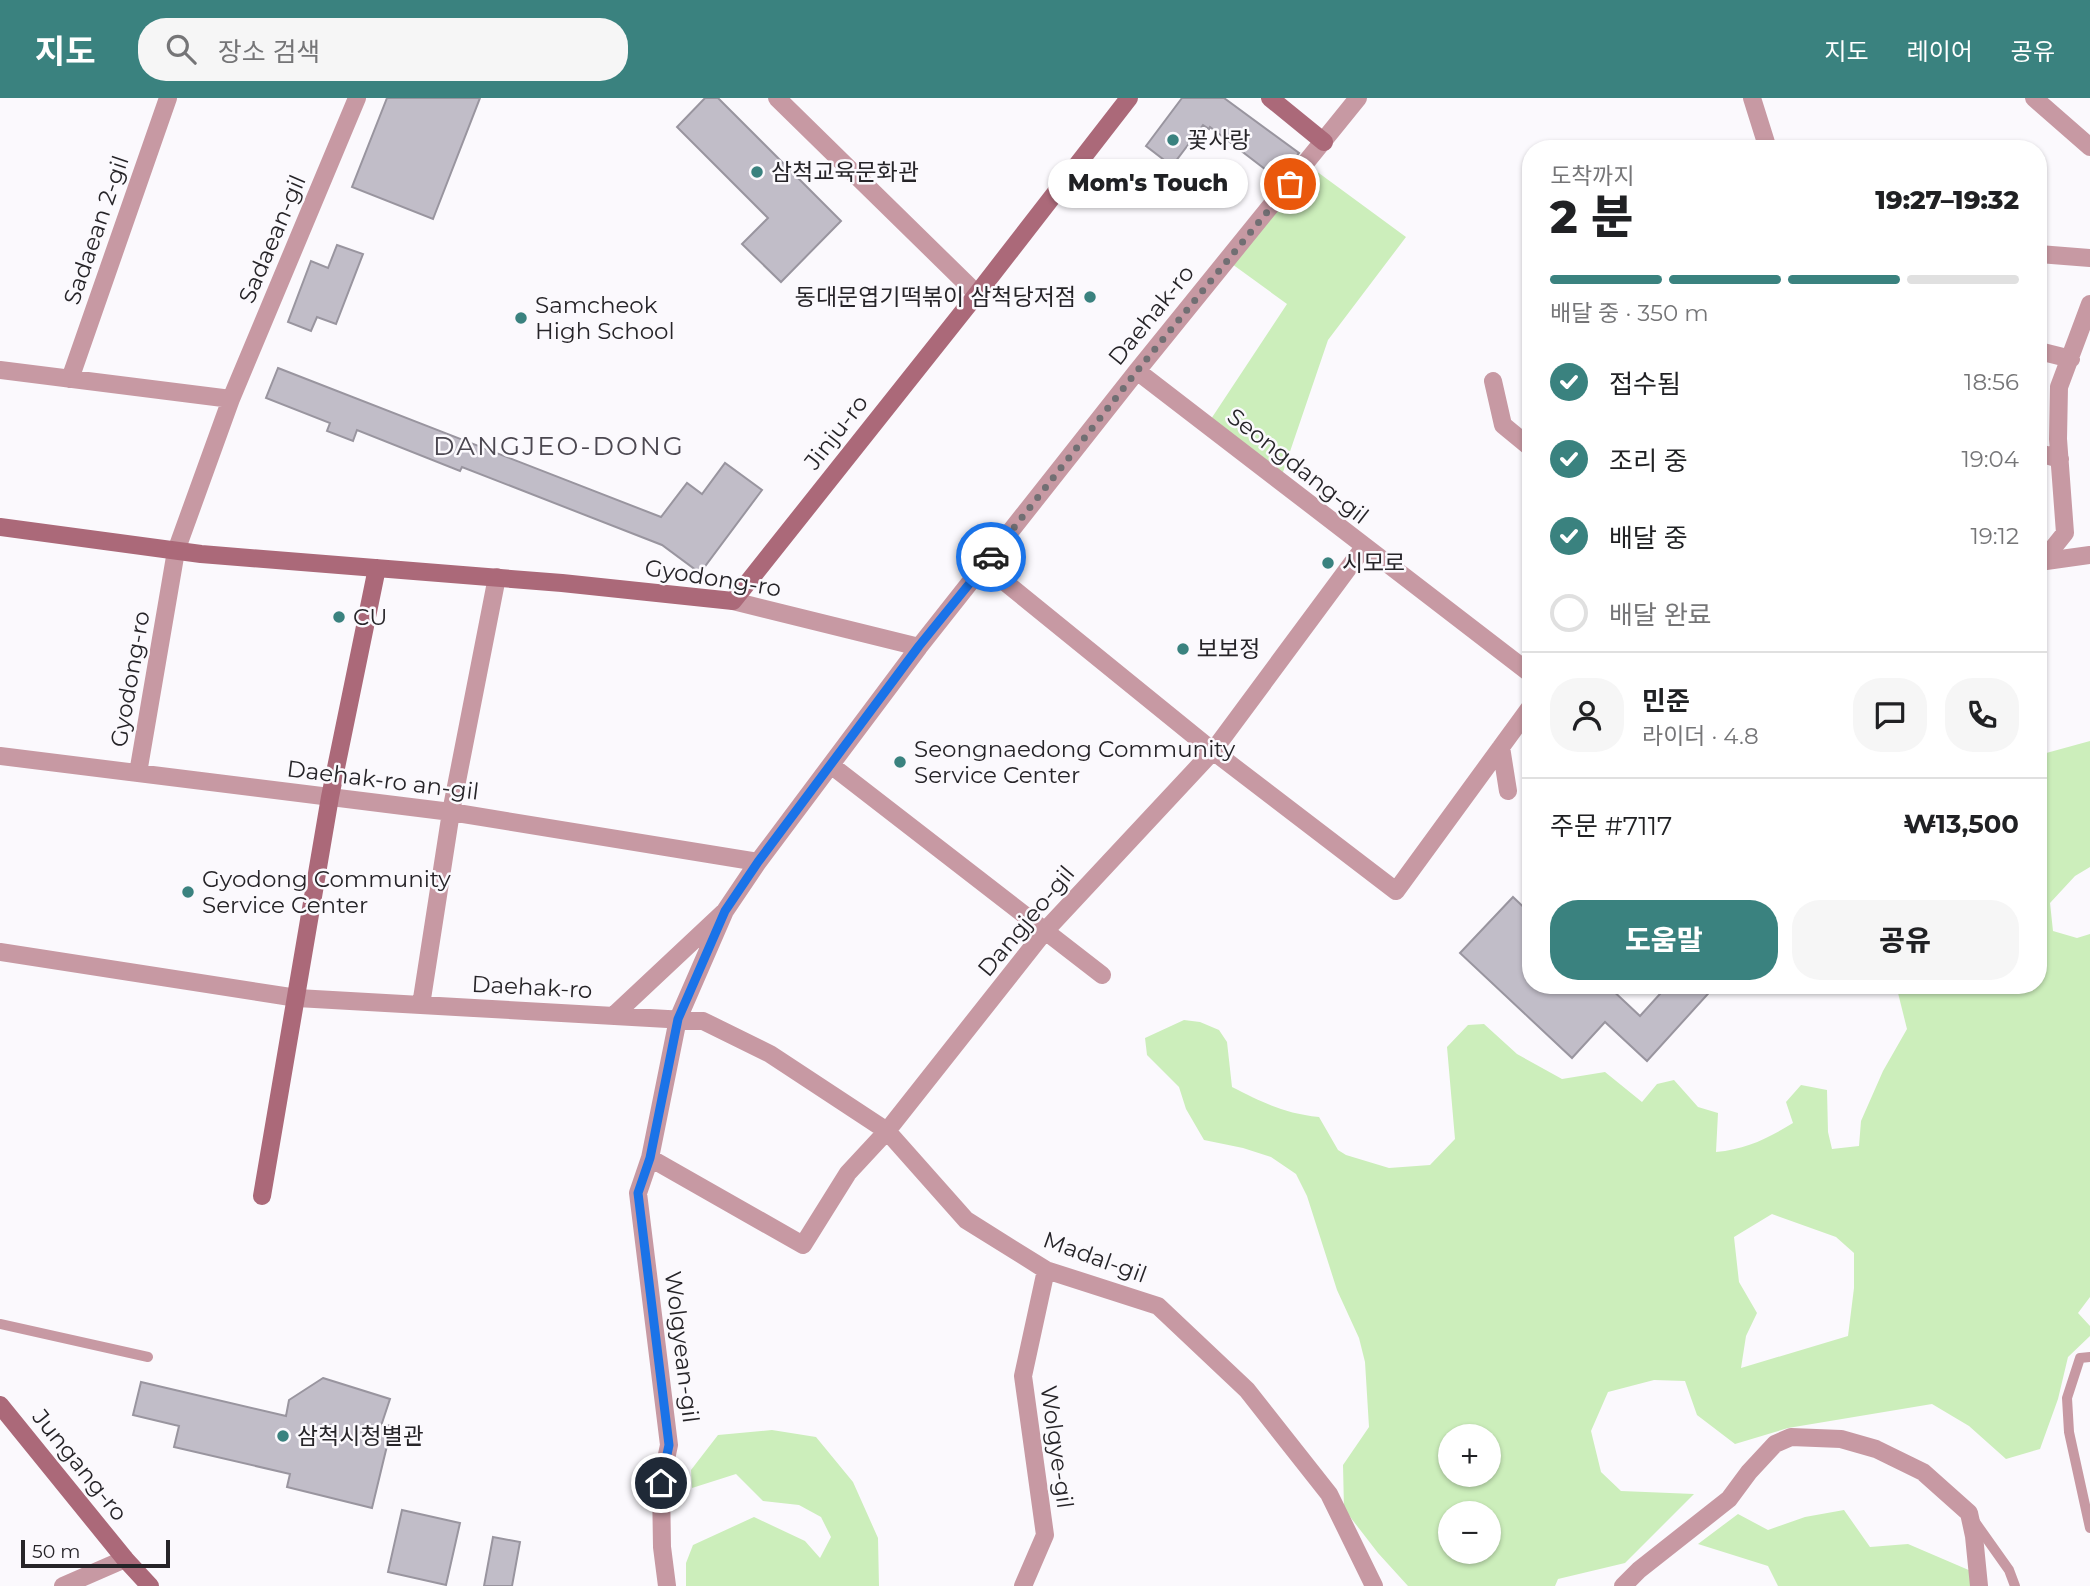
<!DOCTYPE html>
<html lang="ko">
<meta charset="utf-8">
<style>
:root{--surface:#fff;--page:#f6f6f6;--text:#202124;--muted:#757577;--line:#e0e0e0;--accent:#3a827f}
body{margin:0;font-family:Montserrat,"Noto Sans KR",sans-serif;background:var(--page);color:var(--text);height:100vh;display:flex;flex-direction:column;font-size:26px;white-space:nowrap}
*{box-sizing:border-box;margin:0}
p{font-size:23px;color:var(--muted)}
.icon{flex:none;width:38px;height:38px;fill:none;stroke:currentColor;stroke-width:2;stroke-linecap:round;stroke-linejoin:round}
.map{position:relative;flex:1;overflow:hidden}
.sheet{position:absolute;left:1522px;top:42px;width:525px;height:854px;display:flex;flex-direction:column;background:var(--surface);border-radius:28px;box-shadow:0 2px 5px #0004}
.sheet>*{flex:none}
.fabs{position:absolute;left:1438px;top:1326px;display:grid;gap:14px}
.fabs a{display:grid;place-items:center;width:63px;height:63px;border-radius:50%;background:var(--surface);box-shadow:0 2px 5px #0004;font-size:35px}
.scale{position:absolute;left:21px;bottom:18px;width:149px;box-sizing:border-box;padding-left:7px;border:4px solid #262428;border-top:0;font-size:19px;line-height:24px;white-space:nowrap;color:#262428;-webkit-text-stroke:5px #fbf9fd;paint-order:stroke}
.pin{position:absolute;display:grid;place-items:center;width:60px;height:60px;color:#fff;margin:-30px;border:4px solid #fff;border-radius:50%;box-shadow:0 2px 7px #0007}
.courier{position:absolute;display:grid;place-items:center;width:70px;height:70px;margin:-35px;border:5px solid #1a73e8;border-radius:50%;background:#fff;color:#222;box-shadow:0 2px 9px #0007}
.bubble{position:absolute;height:49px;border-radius:24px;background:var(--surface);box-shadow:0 2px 5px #0004;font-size:23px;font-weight:800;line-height:49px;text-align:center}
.overview em{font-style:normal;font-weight:800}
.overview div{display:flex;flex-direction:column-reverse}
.overview{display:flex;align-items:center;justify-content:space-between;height:119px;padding:0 28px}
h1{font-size:46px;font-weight:800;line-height:52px}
.bar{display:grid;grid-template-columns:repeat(4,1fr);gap:10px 7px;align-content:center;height:84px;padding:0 28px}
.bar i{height:9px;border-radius:5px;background:var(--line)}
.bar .active{background:var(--accent)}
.bar p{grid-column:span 4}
.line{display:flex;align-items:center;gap:18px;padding:0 28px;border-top:2px solid var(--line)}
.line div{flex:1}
.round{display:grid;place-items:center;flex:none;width:74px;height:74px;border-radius:28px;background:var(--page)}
ol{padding:0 28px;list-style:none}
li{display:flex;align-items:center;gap:21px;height:77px}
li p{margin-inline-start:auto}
li .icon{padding:7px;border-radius:50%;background:var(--accent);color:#fff;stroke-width:4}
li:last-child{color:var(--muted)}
li i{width:38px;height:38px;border:4px solid var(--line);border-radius:50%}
.action{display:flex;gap:14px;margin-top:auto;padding:14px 28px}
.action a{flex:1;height:80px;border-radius:28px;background:var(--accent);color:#fff;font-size:28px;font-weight:800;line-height:80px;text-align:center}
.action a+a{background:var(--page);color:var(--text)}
header{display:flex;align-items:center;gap:42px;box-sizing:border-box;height:98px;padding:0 35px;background:var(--accent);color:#fff}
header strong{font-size:33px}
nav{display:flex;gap:38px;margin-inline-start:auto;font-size:24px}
.search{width:490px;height:63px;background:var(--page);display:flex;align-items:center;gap:18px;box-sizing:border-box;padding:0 24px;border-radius:28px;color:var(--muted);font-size:26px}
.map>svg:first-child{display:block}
.green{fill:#ceb;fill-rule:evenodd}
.building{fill:#c1bdc8;stroke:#99959f;stroke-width:2}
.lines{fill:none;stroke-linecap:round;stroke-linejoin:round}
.lane{stroke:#c799a3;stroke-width:10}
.street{stroke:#c799a3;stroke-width:18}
.secondary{stroke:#ab6979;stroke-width:18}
.done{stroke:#716f73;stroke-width:7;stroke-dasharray:0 12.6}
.route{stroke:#1a73e8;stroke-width:9}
.poi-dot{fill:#3a827f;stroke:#fbf9fd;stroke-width:2.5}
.labels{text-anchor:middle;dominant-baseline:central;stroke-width:5;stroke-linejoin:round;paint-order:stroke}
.poi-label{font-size:23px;fill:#262428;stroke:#fbf9fd;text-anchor:start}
.street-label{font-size:23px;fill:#262428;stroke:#fbf9fd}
.quarter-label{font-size:26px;letter-spacing:2px;fill:#4b4750;stroke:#fbf9fd}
</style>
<header>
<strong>지도</strong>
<div class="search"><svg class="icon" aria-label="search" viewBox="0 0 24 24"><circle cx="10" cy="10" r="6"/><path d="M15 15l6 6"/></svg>장소 검색</div>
<nav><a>지도</a><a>레이어</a><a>공유</a></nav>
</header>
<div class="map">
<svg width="2090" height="1488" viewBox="0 0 2090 1488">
<rect width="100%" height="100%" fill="#fbf9fd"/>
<path class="green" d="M1312 70 1406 139 1328 242 1282 377 1211 321 1287 206 1232 166Z
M2090 643V769L2075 778 2050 805 2053 833 2077 840 2090 836V1199L2078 1215 2090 1228V1238L2068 1259 2058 1301 2040 1351 2006 1361 1969 1328 1932 1306 1788 1330 1735 1346 1697 1317 1685 1283 1654 1282 1608 1294 1591 1333 1601 1374 1621 1393 1694 1396 1625 1465 1558 1481 1555 1488H1408L1378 1455 1344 1411 1343 1367 1369 1329 1365 1264 1359 1240 1337 1192 1307 1098 1296 1076 1271 1059 1243 1050 1204 1042 1186 1011 1179 989 1147 957 1145 940 1184 922 1200 924 1219 932 1227 944 1232 989C1264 1005 1283 1015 1319 1019L1338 1052 1346 1057 1389 1070 1430 1067 1455 1041 1447 949 1468 927 1484 926 1517 956 1562 981 1605 974 1642 1004 1657 986 1674 982 1698 1009 1718 1015 1716 1054C1746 1051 1767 1041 1793 1025L1786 1004 1801 987 1827 992 1828 1034 1832 1051 1859 1048 1861 1023 1883 973 1907 931 1896 887H2039V657ZM1772 1116 1836 1139 1854 1155V1190L1848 1238 1741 1270 1746 1238 1757 1215 1739 1184 1734 1139ZM1451 1339H1489V1377H1451ZM1451 1416H1489V1454H1451Z
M772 1332 816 1339 853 1384 878 1440 879 1488H686V1465L693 1447 754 1419 805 1443 820 1460 831 1439 821 1419 799 1407 763 1403 736 1376 692 1390 691 1372 718 1337Z
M1844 1412 1870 1449 1908 1446 1971 1473 1972 1488H1778L1768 1468 1698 1446 1738 1416 1768 1432 1805 1419Z"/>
<path class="building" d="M387 0H480L433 121 352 89Z
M705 0H718L841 123 781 184 742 146 768 120 677 29Z
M1182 0H1224L1299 55 1278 81 1210 29 1209 31 1203 27 1172 68 1146 48Z
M337 147 363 156 336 226 317 219 311 233 288 224 311 163 328 170Z
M278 270 661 419 687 385 702 396 725 365 762 392 700 475 662 447 462 369 460 373 357 332 353 343 327 333 330 325 266 300Z
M1513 799 1531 816V887H1607L1640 918 1668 887H1716L1647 963 1605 924 1572 960 1460 855Z
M323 1280 390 1301 381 1328 392 1327 372 1410 287 1389 290 1376 174 1349 179 1328 133 1317 141 1284 286 1318 289 1302Z
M402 1412 460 1425 446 1487 388 1474Z
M493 1439 520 1444 512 1488H484Z"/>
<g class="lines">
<path class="lane" d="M0 1226 148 1259
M2090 1259 2080 1260 2067 1300 2069 1334 2090 1430
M1975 1424 2009 1472 2015 1488"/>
<path class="street" d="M777 0 977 196
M1752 0 1768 51
M2034 0 2090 49
M2039 156 2090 160
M2039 253 2071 261
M0 272 231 301
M1137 273 1531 576
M70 281 168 0
M1493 283 1503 327 1531 350
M2039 355 2060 361
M2039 464 2090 457
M2041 465 2065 435 2058 341 2059 289 2090 206
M985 468 1213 653 1396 793 1531 608
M733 503 919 549
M1501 649 1508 693
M0 658 451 714 758 764
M832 668 1102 877
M138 675 176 453 231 301 357 0
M725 813 678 921 650 1060 803 1147 848 1075 887 1033 1045 833 1213 653 1364 449
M0 854 297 900 703 923 770 956 887 1033 966 1122 1046 1172 1158 1208 1247 1292 1329 1396 1374 1488
M421 907 451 714 497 479
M613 918 725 813 758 764 919 549 1137 273 1358 0
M650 1060 638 1095 669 1347 661 1385 662 1449 667 1488
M63 1488 125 1461
M1023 1488 1045 1437 1023 1278 1046 1172
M1623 1488 1639 1472 1729 1401 1749 1374 1775 1346 1791 1339 1841 1341 1876 1351 1923 1374 1969 1415 1974 1438 1979 1488"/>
<path class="secondary" d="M1270 0 1324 44
M0 429 201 456 562 485 733 503 977 196 1129 0
M262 1098 330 699 377 470
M0 1307 125 1461 150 1488"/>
</g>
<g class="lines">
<path class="done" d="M991 459 1137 273 1290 86"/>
<path class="route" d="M661 1385 669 1347 638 1095 650 1060 678 921 725 813 758 764 919 548 991 459"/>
</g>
<g class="poi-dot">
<circle cx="1173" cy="42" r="7"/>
<circle cx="757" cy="74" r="7"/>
<circle cx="1090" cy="199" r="7"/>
<circle cx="521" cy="220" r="7"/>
<circle cx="1328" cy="465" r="7"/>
<circle cx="339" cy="519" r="7"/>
<circle cx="1183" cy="551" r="7"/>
<circle cx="900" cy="664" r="7"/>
<circle cx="188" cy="794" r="7"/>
<circle cx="283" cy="1338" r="7"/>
</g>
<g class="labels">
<g class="poi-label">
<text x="1187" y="42">꽃사랑</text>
<text x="771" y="74">삼척교육문화관</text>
<text x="1076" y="199" text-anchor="end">동대문엽기떡볶이 삼척당저점</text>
<text x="535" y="207">Samcheok<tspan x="535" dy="26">High School</tspan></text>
<text x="1342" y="465">시모로</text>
<text x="353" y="519">CU</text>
<text x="1197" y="551">보보정</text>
<text x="914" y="651">Seongnaedong Community<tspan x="914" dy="26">Service Center</tspan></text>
<text x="202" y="781">Gyodong Community<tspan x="202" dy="26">Service Center</tspan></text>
<text x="297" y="1338">삼척시청별관</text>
</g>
<g class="street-label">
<text transform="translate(96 132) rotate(-71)">Sadaean 2-gil</text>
<text transform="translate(272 141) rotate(-67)">Sadaean-gil</text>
<text transform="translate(1151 217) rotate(-51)">Daehak-ro</text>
<text transform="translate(836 334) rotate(-52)">Jinju-ro</text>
<text transform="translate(1298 368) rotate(38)">Seongdang-gil</text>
<text transform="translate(713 480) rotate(9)">Gyodong-ro</text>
<text transform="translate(130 581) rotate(-80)">Gyodong-ro</text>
<text transform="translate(383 682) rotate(7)">Daehak-ro an-gil</text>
<text transform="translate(1026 823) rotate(-50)">Dangjeo-gil</text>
<text transform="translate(532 889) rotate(3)">Daehak-ro</text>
<text transform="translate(1095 1159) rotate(20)">Madal-gil</text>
<text transform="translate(682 1249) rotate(83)">Wolgyean-gil</text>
<text transform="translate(1057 1349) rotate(82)">Wolgye-gil</text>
<text transform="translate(80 1367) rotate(51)">Jungang-ro</text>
</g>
<g class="quarter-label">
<text x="559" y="348">DANGJEO-DONG</text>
</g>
</g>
</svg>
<div class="fabs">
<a>+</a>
<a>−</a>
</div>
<div class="scale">50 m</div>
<div class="pin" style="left:1290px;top:86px;background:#ea580c"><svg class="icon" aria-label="bag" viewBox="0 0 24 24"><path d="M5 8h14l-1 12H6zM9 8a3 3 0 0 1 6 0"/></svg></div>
<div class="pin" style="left:661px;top:1385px;background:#1f2937"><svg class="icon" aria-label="home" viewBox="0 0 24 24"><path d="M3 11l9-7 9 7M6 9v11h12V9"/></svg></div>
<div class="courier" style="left:991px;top:459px"><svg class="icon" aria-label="car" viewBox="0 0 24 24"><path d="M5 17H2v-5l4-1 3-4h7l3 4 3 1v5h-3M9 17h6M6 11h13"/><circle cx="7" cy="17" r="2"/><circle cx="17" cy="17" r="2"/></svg></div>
<div class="bubble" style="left:1048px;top:61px;width:200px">Mom's Touch</div>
<section class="sheet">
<div class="overview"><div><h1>2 분</h1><p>도착까지</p></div><em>19:27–19:32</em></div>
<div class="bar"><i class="active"></i><i class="active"></i><i class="active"></i><i></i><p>배달 중 · 350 m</p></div>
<ol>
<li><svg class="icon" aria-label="check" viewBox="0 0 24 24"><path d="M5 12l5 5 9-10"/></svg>접수됨<p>18:56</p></li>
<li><svg class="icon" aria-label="check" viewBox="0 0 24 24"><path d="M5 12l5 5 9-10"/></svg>조리 중<p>19:04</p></li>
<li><svg class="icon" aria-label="check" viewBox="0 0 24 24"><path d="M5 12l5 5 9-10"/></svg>배달 중<p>19:12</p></li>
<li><i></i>배달 완료</li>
</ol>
<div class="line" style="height:126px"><a class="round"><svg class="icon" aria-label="person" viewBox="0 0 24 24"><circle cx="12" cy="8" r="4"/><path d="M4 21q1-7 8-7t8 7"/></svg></a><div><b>민준</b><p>라이더 · 4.8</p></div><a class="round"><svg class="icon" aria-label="chat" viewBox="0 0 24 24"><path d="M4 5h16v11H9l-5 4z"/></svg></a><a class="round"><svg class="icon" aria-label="phone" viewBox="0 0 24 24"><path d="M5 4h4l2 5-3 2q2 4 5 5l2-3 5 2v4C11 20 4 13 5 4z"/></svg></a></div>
<div class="line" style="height:91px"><div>주문 #7117</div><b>₩13,500</b></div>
<div class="action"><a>도움말</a><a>공유</a></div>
</section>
</div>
